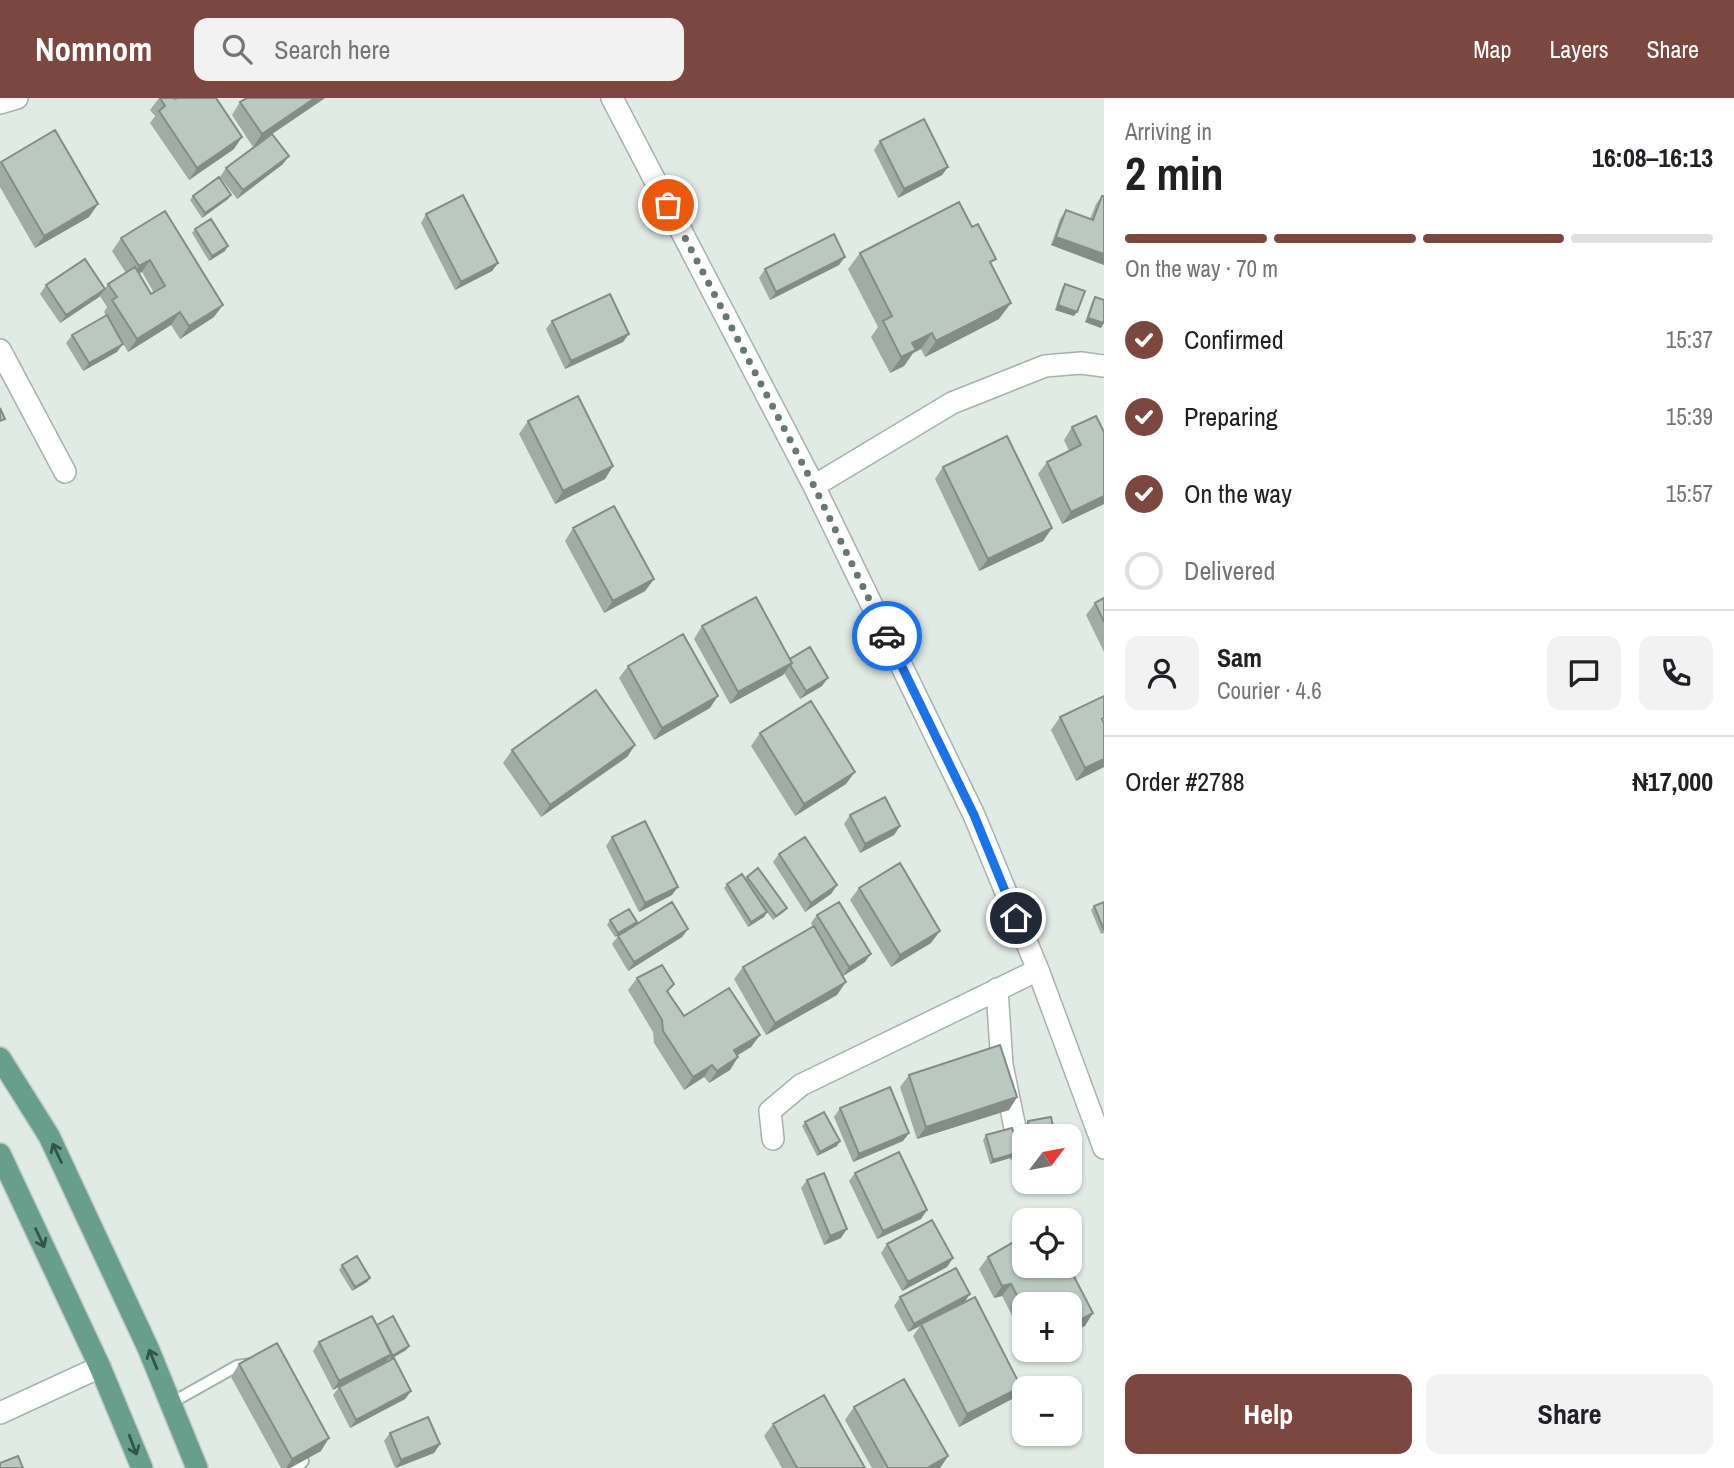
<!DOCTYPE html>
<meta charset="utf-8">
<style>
:root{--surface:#fff;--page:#f2f2f2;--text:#202124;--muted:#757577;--line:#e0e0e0;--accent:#7c473e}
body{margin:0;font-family:"Archivo Narrow",sans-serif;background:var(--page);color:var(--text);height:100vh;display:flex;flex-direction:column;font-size:26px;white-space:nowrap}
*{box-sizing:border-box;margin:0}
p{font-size:23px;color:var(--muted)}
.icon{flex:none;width:38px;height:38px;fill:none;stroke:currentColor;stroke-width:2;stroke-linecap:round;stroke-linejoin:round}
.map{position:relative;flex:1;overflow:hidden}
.sheet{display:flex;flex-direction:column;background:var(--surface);width:630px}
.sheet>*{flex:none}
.needle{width:46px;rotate:58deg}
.fabs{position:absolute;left:1012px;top:1026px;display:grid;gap:14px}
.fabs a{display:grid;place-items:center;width:70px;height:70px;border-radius:14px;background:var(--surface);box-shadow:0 2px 5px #0004;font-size:35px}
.pin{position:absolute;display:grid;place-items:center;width:60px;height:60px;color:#fff;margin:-30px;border:4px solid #fff;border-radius:50%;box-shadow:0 2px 7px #0007}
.courier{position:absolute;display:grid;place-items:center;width:70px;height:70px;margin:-35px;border:5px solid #1a73e8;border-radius:50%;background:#fff;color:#222;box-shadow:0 2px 9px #0007}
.overview em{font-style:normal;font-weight:700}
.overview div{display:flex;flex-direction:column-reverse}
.overview{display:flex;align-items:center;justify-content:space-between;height:119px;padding:0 21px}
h1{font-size:46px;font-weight:700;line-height:52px}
.bar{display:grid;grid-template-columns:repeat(4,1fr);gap:10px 7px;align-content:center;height:84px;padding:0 21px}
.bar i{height:9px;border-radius:5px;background:var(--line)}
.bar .on{background:var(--accent)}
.bar p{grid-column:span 4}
.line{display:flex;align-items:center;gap:18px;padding:0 21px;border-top:2px solid var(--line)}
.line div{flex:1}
.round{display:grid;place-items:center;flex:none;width:74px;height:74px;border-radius:14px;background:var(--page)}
ol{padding:0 21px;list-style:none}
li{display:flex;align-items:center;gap:21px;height:77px}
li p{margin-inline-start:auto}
li .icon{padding:7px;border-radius:50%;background:var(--accent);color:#fff;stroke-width:4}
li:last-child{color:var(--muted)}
li i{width:38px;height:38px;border:4px solid var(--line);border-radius:50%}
.cta{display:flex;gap:14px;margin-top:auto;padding:14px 21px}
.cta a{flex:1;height:80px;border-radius:14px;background:var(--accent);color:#fff;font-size:28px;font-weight:700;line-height:80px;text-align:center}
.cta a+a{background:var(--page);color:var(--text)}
header{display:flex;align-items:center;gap:42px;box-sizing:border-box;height:98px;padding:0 35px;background:var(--accent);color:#fff}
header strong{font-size:33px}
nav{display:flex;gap:38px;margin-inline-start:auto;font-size:24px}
.search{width:490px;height:63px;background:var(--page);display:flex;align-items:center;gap:18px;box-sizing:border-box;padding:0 24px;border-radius:14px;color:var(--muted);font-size:26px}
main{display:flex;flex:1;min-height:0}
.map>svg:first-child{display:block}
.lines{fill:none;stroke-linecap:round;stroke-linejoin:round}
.service-casing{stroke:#a4b3ac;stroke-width:14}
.minor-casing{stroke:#a4b3ac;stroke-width:24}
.primary-casing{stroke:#c1c8c6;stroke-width:24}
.service{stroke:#fff;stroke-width:10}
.minor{stroke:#fff;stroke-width:21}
.primary{stroke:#679f8c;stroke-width:21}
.wall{fill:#9fada6;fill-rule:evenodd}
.shaded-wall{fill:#828d87}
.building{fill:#b9c9c1;stroke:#828d87;stroke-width:2}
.oneway{stroke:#335448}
.done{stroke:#657971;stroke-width:7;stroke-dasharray:0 12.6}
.route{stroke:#1a73e8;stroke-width:9}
</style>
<header>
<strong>Nomnom</strong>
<div class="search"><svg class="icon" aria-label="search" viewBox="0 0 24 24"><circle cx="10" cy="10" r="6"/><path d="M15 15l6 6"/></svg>Search here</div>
<nav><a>Map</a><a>Layers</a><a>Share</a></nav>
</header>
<main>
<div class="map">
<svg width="1104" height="1370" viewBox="0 0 1104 1370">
<rect width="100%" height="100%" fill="#e1ebe6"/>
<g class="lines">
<g class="service-casing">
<path id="service" d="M171 1305 237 1268 252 1266
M296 1370 303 1363"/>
</g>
<g class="minor-casing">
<path id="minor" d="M612 0 814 388 974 717 1038 872 1104 1050
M0 5 17 0
M0 252 65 374
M814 388 952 305 1045 268 1081 265 1104 268
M997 891 1002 967 1020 1054
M773 1041 770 1013 801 987 1038 872
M0 1315 100 1269"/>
</g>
<g class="primary-casing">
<path id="primary" d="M0 960 49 1038 148 1250 197 1370
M0 1056 100 1269 142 1370"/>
</g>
<use href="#service" class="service"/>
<use href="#minor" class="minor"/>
<use href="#primary" class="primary"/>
</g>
<path class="wall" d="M159 0H174L234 51 189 82 150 25 155 18 150 12Z
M325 0 272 36 283 66 237 101 220 79 226 70 272 36 253 49 232 17 240 4Z
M880 43 948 69 942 77 898 100 874 52Z
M1 64 98 106 89 119 35 150 0 89V65Z
M231 97 228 101 202 120 190 102 193 98Z
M1102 98 1104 167 1051 147 1060 121 1066 112 1090 121 1096 106Z
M165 113 214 219 180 241 171 227 128 254 120 240 117 254 83 273 66 245 72 237 106 218 104 214 107 209 100 198 108 186 126 175 112 153 121 140ZM142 174 154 195 151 196 139 175Z
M426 116 498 165 492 173 455 192 421 125Z
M195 131 225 153 209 163 192 135Z
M860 155 992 167 999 221 925 259 921 251 913 255 904 268 890 275 871 239 878 229 848 171Z
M839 167 770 202 759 180 765 171Z
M1065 186 1074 218 1055 212 1062 190Z
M46 187 105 191 99 199 60 225 40 196Z
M1095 199 1101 230 1085 224 1092 204Z
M552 223 623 244 565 271 546 231Z
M528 323 613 368 605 381 555 406 519 336Z
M1072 329 1104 334V406L1062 426 1038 376 1047 364 1069 353 1064 342Z
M943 369 1052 430 1043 443 979 473 935 381Z
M573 430 654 481 645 493 604 515 565 443Z
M1104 500V554L1086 517 1095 505Z
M702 528 790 561 822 588 800 601 784 575 783 577 730 606 694 541Z
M628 568 710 610 654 642 619 580Z
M1060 619 1104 669 1076 683 1051 632Z
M760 635 846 686 795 718 751 648Z
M635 647 627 659 541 719 503 665 512 652Z
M850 717 900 728 894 737 860 755 844 726Z
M612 739 672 797 639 814 606 748Z
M779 756 837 787 831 796 805 814 773 764Z
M747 779 787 810 784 814 773 822 767 814 764 819 748 829 724 790 727 786 746 781Z
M859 790 931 845 891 869 850 802Z
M1104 804V835L1101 836 1091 812 1094 808Z
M817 817 865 864 843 878 835 865 837 897 766 937 734 881 743 869 813 829 811 825Z
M610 822 635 827 688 831 682 839 628 873 612 846 619 837 615 839 607 827Z
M637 880 668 894 684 918 760 937 751 949 737 957 738 959 730 972 709 985 704 979 684 992 654 945 653 934 628 892Z
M909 977 1017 999 1009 1012 917 1041 900 989Z
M840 1010 909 1035 903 1043 853 1064 834 1019Z
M1028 1023 1055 1038H1027L1025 1027Z
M805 1024 837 1048 817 1058 802 1028Z
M986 1037 1020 1054 1017 1058 990 1066 983 1042Z
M855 1075 921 1121 877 1141 849 1083Z
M807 1082 841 1140 824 1147 801 1090Z
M887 1146 953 1160 947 1169 902 1193 881 1155Z
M988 1159 1085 1228 1024 1206V1241L1002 1198 994 1200 979 1171Z
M342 1167 370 1180 367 1184 352 1193 339 1172Z
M900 1199 964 1204 1012 1301 959 1329 913 1238 920 1228 908 1234 894 1208Z
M377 1227 409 1248 406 1252 389 1262 388 1261 386 1264 411 1293 405 1301 350 1330 333 1297 339 1289 358 1279 333 1292 313 1253 319 1244Z
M239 1266 321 1353 290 1370H281L231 1279Z
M854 1309 948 1358 940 1370H872L845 1322Z
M773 1326 865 1370H782L764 1338Z
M390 1335 440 1346 434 1355 395 1370 384 1343Z"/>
<path class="shaded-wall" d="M315 0H325L253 49 262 36Z
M242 39 234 51 189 82 197 70Z
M289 58 283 66 237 101 243 92Z
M948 69 942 77 898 100 904 91Z
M231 97 228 101 202 120 205 115Z
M98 106 89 119 35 150 44 138Z
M1056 139 1104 156V167L1051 147Z
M228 148 225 153 209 163 212 158Z
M845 159 839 167 770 202 776 194Z
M150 162 142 174 130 181 139 168Z
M498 165 492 173 455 192 461 184Z
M105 191 99 199 60 225 66 217Z
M1011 205 999 221 925 259 936 243Z
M223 207 214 219 180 241 189 228Z
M1058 207 1077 214 1074 218 1055 212Z
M180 214 171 227 128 254 137 241Z
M1088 220 1104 225 1101 230 1085 224Z
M932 235 921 251 913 255 904 268 890 275 912 245Z
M629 236 623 244 565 271 571 263Z
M123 246 117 254 83 273 89 265Z
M613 368 605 381 555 406 563 393Z
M1104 398V406L1062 426 1071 414Z
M1052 430 1043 443 979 473 988 461Z
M654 481 645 493 604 515 613 503Z
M792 565 783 577 730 606 738 594Z
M828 580 822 588 800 601 806 593Z
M718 598 710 610 654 642 662 630Z
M635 647 627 659 541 719 550 707Z
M1104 661V669L1076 683 1085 670Z
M855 674 846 686 795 718 804 706Z
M900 728 894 737 860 755 865 746Z
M837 787 831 796 805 814 811 805Z
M678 789 672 797 639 814 645 805Z
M767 814 764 819 748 829 751 824Z
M637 824 634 828 615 839 618 835Z
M688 831 682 839 628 873 634 864Z
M940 833 931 845 891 869 900 857Z
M871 856 865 864 843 878 849 869Z
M846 884 837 897 766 937 775 925Z
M760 937 751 949 725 965 734 952Z
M738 959 730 972 709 985 717 973Z
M712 967 704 979 684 992 693 979Z
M1017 999 1009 1012 917 1041 926 1029Z
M909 1035 903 1043 853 1064 859 1056Z
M840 1043 837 1048 817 1058 820 1054Z
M1020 1054 1017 1058 990 1066 993 1062Z
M927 1112 921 1121 877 1141 883 1133Z
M847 1131 841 1140 824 1147 830 1138Z
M953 1160 947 1169 902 1193 908 1184Z
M370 1180 367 1184 352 1193 355 1189Z
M1011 1186 1002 1198 994 1200 1002 1188Z
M970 1196 964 1205 921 1226 920 1228 908 1234 914 1226Z
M1093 1215 1085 1228 1069 1236V1228Z
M409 1248 406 1252 389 1262 392 1258Z
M392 1256 386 1264 333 1292 339 1283Z
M1021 1289 1012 1301 959 1329 967 1316Z
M411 1293 405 1301 350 1330 356 1322Z
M329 1340 321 1353 290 1370H286L292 1361Z
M440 1346 434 1355 396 1370 401 1362Z
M948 1358 940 1370H927Z"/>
<path class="building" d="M160 0H174L175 1 177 0H216L242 39 197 70 159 13 165 8Z
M247 0H315L262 36 240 4Z
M924 21 948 69 904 91 880 43Z
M55 32 98 106 44 138 1 64Z
M272 36 289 58 243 92 226 70Z
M219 79 231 97 205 115 193 98Z
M463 97 498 165 461 184 426 116Z
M1102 98H1104V156L1056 139 1066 112 1093 122Z
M959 104 972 129 978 126 996 161 990 164 1011 205 936 243 932 235 912 245 916 252 901 259 883 223 892 218 860 155Z
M165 113 223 207 189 228 180 214 137 241 112 202 117 199 108 186 135 169 151 196 165 188 150 162 139 168 121 140Z
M211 121 228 148 212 158 195 131Z
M834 136 845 159 776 194 765 171Z
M85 161 105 191 66 217 46 187Z
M1065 186 1085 193 1077 214 1058 207Z
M610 196 629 236 571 263 552 223Z
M1095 199 1104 202V225L1088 220Z
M107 217 123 246 89 265 72 237Z
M578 298 613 368 563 393 528 323Z
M0 310 5 321 0 323Z
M1096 318 1104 334V398L1071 414 1047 364 1081 347 1072 329Z
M1007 338 1052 430 988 461 943 369Z
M614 408 654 481 613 503 573 430Z
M756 499 792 565 738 594 702 528Z
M1104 500V524L1095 505Z
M683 536 718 598 662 630 628 568Z
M810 549 828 580 806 593 790 567 792 565 790 561Z
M596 592 635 647 550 707 512 652Z
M1104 598V620L1102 621 1104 625V661L1085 670 1060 619Z
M811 603 855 674 804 706 760 635Z
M885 699 900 728 865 746 850 717Z
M645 723 678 789 645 805 612 739Z
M805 739 837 787 811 805 779 756Z
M900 765 940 833 900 857 859 790Z
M758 770 787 810 776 818 747 779Z
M742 776 767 814 751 824 727 786Z
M672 804 688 831 634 864 618 838Z
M839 804 871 856 849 869 817 817Z
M1104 804V832L1094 808Z
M629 811 637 824 618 835 610 822Z
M814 828 846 884 775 925 743 869Z
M662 867 674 886 667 893 684 918 729 890 760 937 734 952 738 959 717 973 712 967 693 979 663 933 662 922 637 880Z
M1000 947 1017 999 926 1029 909 977Z
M890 989 909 1035 859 1056 840 1010Z
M824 1014 840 1043 820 1054 805 1024Z
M1051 1019 1055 1038H1030L1028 1023Z
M1012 1030 1020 1054 993 1062 986 1037Z
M899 1054 927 1112 883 1133 855 1075Z
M824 1075 847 1131 830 1138 807 1082Z
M932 1122 953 1160 908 1184 887 1146Z
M1024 1138V1167H1068L1093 1215 1069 1228V1206H1024V1211L1011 1186 1002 1188 988 1159Z
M357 1158 370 1180 355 1189 342 1167Z
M956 1170 970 1196 914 1226 900 1199Z
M975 1199 1021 1289 967 1316 921 1226Z
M372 1218 392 1256 339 1283 319 1244Z
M393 1218 409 1248 392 1258 377 1227Z
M277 1245 329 1340 292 1361 239 1266Z
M394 1260 411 1293 356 1322 339 1289Z
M904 1281 948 1358 927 1370H888L854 1309Z
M824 1297 865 1370H797L773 1326Z
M428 1319 440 1346 401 1362 390 1335Z
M18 1358 23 1370H0V1365Z"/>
<defs><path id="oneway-shaft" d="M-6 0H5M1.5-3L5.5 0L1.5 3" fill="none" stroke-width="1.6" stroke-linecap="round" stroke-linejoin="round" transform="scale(1.75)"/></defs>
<g class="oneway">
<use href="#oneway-shaft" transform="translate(57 1055) rotate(-115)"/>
<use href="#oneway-shaft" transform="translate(40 1140) rotate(65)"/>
<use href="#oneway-shaft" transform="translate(153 1261) rotate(-112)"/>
<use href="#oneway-shaft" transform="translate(133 1347) rotate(69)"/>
</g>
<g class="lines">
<path class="done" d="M668 107 814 388 887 538"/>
<path class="route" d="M887 538 974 717 1016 820"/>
</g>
</svg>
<div class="fabs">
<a><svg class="needle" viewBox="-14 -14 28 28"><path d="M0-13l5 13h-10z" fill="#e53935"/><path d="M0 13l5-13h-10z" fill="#757577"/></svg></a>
<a><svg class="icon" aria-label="locate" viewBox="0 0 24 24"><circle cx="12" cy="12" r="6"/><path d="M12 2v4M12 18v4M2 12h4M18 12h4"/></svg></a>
<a>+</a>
<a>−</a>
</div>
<div class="pin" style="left:668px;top:107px;background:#ea580c"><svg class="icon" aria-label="bag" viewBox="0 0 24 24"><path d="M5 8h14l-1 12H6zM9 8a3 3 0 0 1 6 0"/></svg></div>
<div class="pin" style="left:1016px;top:820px;background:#1f2937"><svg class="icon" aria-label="home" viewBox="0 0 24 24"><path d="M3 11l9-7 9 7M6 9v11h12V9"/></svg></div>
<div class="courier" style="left:887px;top:538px"><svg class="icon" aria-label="car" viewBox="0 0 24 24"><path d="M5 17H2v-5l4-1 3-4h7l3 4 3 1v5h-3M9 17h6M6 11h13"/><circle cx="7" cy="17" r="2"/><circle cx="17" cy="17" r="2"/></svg></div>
</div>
<section class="sheet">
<div class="overview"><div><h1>2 min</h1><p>Arriving in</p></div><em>16:08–16:13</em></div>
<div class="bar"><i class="on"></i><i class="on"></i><i class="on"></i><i></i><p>On the way · 70 m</p></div>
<ol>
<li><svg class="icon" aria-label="check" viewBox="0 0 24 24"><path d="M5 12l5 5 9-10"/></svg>Confirmed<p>15:37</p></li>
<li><svg class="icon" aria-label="check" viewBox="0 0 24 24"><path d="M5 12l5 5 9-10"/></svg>Preparing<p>15:39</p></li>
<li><svg class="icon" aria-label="check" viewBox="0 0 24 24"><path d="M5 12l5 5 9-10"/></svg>On the way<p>15:57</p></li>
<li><i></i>Delivered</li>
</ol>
<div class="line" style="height:126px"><a class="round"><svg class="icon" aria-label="person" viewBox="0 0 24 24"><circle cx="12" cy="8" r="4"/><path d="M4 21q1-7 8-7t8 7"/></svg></a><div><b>Sam</b><p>Courier · 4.6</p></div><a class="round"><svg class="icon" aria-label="chat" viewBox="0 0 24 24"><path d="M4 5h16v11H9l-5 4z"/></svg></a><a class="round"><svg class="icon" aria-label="phone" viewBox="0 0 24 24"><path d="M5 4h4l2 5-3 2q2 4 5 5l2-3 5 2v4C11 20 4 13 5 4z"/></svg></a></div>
<div class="line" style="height:91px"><div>Order #2788</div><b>₦17,000</b></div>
<div class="cta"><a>Help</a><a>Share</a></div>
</section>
</main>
